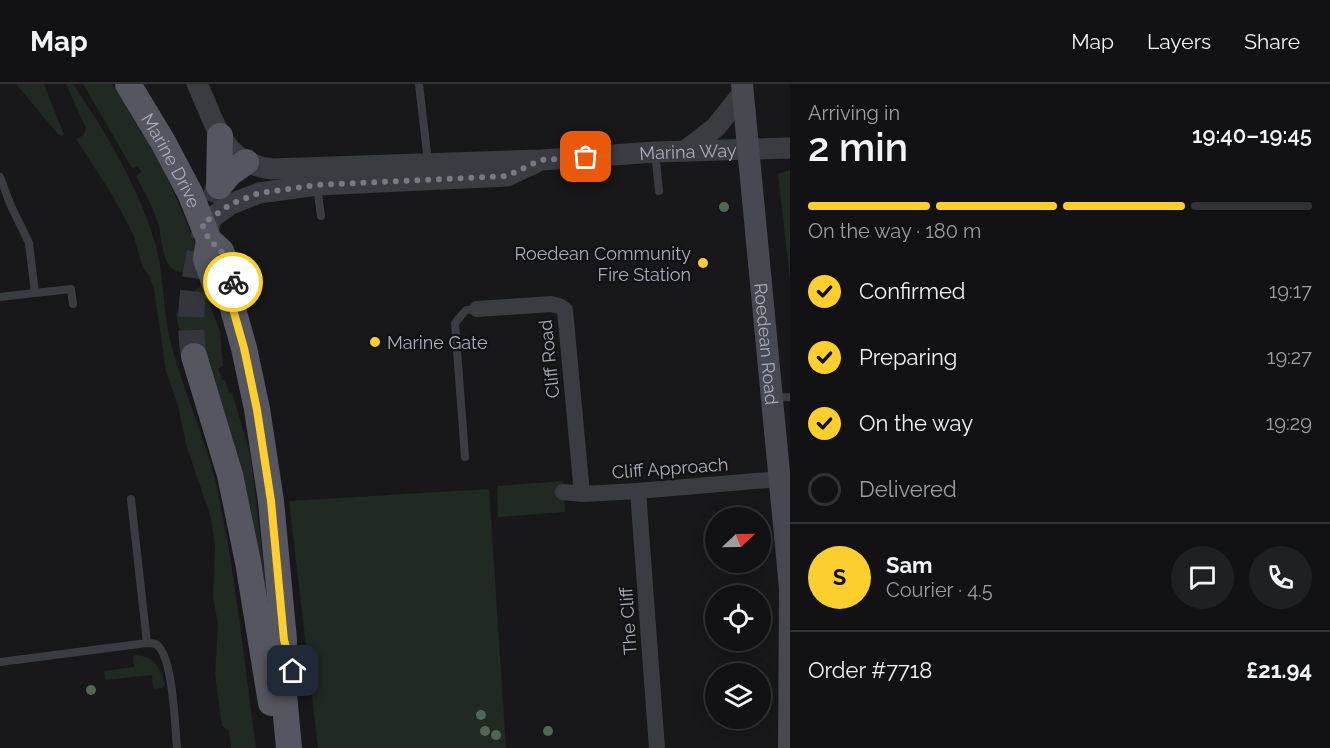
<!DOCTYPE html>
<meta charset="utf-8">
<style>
:root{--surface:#121214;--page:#1f2022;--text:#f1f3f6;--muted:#9c9ea0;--line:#313234;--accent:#fdcf2e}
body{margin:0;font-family:Raleway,sans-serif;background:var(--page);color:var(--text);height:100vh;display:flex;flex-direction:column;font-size:22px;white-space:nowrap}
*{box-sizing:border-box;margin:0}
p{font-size:20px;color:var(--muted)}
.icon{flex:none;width:33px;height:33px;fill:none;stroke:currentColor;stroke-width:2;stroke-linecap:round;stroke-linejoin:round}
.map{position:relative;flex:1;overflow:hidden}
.panel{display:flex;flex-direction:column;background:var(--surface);width:540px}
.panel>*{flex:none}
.needle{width:39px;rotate:68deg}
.controls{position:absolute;left:705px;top:423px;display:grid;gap:12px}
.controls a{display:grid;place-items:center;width:66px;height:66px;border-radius:50%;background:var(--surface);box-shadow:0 3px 15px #0003,0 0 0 2px var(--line);font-size:30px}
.pin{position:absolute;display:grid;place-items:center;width:51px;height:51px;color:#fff;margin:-26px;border-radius:12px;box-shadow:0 3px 9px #0006}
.courier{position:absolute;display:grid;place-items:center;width:60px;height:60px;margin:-30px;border:4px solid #fdcf2e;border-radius:50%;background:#fff;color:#222;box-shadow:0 2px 8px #0007}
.head em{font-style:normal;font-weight:600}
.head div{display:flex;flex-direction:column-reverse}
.head{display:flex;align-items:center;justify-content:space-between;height:102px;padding:0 18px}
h1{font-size:39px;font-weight:600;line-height:45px}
.bar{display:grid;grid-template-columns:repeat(4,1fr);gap:9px 6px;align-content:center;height:72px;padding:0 18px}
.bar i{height:8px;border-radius:4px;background:var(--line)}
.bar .on{background:var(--accent)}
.bar p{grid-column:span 4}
.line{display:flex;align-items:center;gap:15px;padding:0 18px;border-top:2px solid var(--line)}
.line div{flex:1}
.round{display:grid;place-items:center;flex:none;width:63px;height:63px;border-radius:32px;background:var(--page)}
ol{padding:0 18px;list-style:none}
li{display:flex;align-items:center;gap:18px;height:66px}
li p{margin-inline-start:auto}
li .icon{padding:6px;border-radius:50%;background:var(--accent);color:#111;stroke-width:4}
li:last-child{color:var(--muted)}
li i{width:33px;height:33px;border:3px solid var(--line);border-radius:50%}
header{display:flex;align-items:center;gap:36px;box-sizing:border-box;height:84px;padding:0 30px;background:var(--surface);border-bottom:2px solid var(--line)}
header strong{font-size:28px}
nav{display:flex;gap:33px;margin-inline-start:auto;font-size:21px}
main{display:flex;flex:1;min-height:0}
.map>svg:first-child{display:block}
.green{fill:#202922}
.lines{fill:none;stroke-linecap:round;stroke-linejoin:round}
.primary-tunnel{stroke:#35363b;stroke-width:26;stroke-dasharray:26 13;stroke-linecap:butt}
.service{stroke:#3b3b42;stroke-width:8}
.minor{stroke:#3b3b42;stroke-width:16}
.tertiary{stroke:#3b3b42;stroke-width:21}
.secondary{stroke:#474850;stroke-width:22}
.primary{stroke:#55565f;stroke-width:26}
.tree{fill:#516756}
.done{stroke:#777983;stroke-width:6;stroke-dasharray:0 10.8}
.route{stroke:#fdcf2e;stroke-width:8}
.poi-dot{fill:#fdcf2e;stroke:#131316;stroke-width:2}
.labels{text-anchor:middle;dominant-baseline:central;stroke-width:4.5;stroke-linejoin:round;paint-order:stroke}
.street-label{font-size:18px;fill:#aaadbb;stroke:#131316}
.poi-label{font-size:18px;fill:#aaadbb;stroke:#131316;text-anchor:end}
</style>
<header>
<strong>Map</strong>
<nav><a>Map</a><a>Layers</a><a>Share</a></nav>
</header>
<main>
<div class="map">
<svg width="790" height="664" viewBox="0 0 790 664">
<rect width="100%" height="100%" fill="#18181b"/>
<path class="green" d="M16 0H44L64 51 61 52 58 50Z
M66 0H73C106 48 142 109 157 166 164 195 163 226 170 256 182 304 204 350 216 399 235 484 244 577 256 664H231L229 647 222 642 215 591 218 540 213 513 215 461 211 434 186 360 178 322 166 287 154 205 149 191 143 184 133 150 113 112 76 55 84 51 86 44Z
M83 0H112C152 54 180 118 203 181 196 191 175 192 168 180 162 170 161 150 158 139 153 123 144 107 136 92L141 88 138 82 132 84Z
M790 86V196L778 90Z
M202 201 220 247 223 282 218 285 222 296H225L229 309 232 308 251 374 276 590 247 414 234 361 215 307 185 274 176 230 186 213Z
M563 397 565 428 498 433 497 402Z
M489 405 506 664H318L289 417Z
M133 571C153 571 160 582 165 600L162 604 155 605 153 603 152 591 105 596 104 587 134 583Z"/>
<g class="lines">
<path class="primary-tunnel" d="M194 272C184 220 202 152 219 102"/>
<path class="service" d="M419 0 428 78
M655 68 659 107
M0 93 11 122 29 159 35 209 0 213
M317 102 321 132
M237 206 251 197
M35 209 71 205 73 220
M773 314 790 313
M465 373 455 239 466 226 477 225
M131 415 147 559
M0 578 147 559C152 559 156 559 159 563 173 578 175 642 177 664"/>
<path class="minor" d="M477 225 551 220 559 222 565 226 582 410
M638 407 657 664
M563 408 582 410 638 407 779 395"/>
<g class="tertiary">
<path id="s1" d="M197 0C216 39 221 79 272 85L541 76 655 68 790 64"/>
<path d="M685 67 716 43 742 10"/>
<path d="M203 140 231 120 259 109 317 101 507 92 535 79"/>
</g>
<path class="secondary" id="s2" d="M742 0 790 504 789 664"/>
<g class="primary">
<path id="s3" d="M128 0 163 58 190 109 209 156 221 167 234 199 229 211 244 264 257 325 271 417 284 556 283 600 289 664"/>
<path d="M219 102 220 52"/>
<path d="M219 102 230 89 246 78"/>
<path d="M209 156 206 175 218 208 229 211"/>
<path d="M194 272 230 391 248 478 271 619"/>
</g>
</g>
<g class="tree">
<circle cx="724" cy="123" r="5"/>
<circle cx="91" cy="606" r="5"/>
<circle cx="481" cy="631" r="5"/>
<circle cx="485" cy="647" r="5"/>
<circle cx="548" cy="647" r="5"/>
<circle cx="496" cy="651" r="5"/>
</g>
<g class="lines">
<path class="done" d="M233 198 221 166 209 156 202 140 231 120 259 109 317 101 507 92 541 76 586 73"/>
<path class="route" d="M233 198 229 211 244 264 257 326 271 417 284 556 293 587"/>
</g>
<g class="poi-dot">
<circle cx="703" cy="179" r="6"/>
<circle cx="375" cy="258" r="6"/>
</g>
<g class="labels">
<g class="street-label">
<text stroke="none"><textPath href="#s1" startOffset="537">Marina Way</textPath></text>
<text stroke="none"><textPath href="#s3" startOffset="88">Marine Drive</textPath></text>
<text stroke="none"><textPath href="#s2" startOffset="261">Roedean Road</textPath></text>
<text transform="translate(549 275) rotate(-96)">Cliff Road</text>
<text transform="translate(670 384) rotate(-4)">Cliff Approach</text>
<text transform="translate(628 537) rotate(-94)">The Cliff</text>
</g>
<g class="poi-label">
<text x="691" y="169">Roedean Community<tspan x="691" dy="21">Fire Station</tspan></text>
<text x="387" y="258" text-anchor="start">Marine Gate</text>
</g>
</g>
</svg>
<div class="controls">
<a><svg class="needle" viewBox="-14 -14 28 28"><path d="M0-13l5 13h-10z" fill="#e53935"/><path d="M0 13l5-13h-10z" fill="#9c9ea0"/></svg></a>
<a><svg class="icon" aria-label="locate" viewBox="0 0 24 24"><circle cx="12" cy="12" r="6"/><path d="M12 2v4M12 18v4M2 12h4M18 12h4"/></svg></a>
<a><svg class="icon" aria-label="layers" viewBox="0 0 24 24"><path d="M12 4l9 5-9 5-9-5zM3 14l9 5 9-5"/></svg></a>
</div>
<div class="pin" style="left:586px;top:73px;background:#ea580c"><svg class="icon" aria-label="bag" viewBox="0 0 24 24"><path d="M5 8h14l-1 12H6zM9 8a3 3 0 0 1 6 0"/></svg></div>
<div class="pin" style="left:293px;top:587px;background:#1f2937"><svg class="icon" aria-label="home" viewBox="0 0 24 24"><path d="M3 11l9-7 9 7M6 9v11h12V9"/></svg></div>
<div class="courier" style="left:233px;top:198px"><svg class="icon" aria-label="bike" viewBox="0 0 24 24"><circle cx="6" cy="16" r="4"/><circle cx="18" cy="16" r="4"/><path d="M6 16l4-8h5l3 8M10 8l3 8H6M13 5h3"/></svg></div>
</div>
<section class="panel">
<div class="head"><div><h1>2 min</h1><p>Arriving in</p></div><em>19:40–19:45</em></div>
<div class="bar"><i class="on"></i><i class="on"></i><i class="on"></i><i></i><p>On the way · 180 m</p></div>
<ol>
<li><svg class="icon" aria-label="check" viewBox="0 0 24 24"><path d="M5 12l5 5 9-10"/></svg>Confirmed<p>19:17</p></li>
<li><svg class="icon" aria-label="check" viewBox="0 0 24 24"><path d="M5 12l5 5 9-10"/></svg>Preparing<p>19:27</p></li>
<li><svg class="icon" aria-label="check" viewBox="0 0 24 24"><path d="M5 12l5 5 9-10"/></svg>On the way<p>19:29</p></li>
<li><i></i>Delivered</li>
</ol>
<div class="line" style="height:108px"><b class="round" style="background:var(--accent);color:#111">S</b><div><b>Sam</b><p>Courier · 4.5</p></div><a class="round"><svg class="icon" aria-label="chat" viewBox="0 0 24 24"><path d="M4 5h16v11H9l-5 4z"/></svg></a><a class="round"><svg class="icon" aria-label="phone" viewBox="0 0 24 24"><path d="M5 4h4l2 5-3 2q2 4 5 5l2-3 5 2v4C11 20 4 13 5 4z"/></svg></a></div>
<div class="line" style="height:78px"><div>Order #7718</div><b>£21.94</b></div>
</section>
</main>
